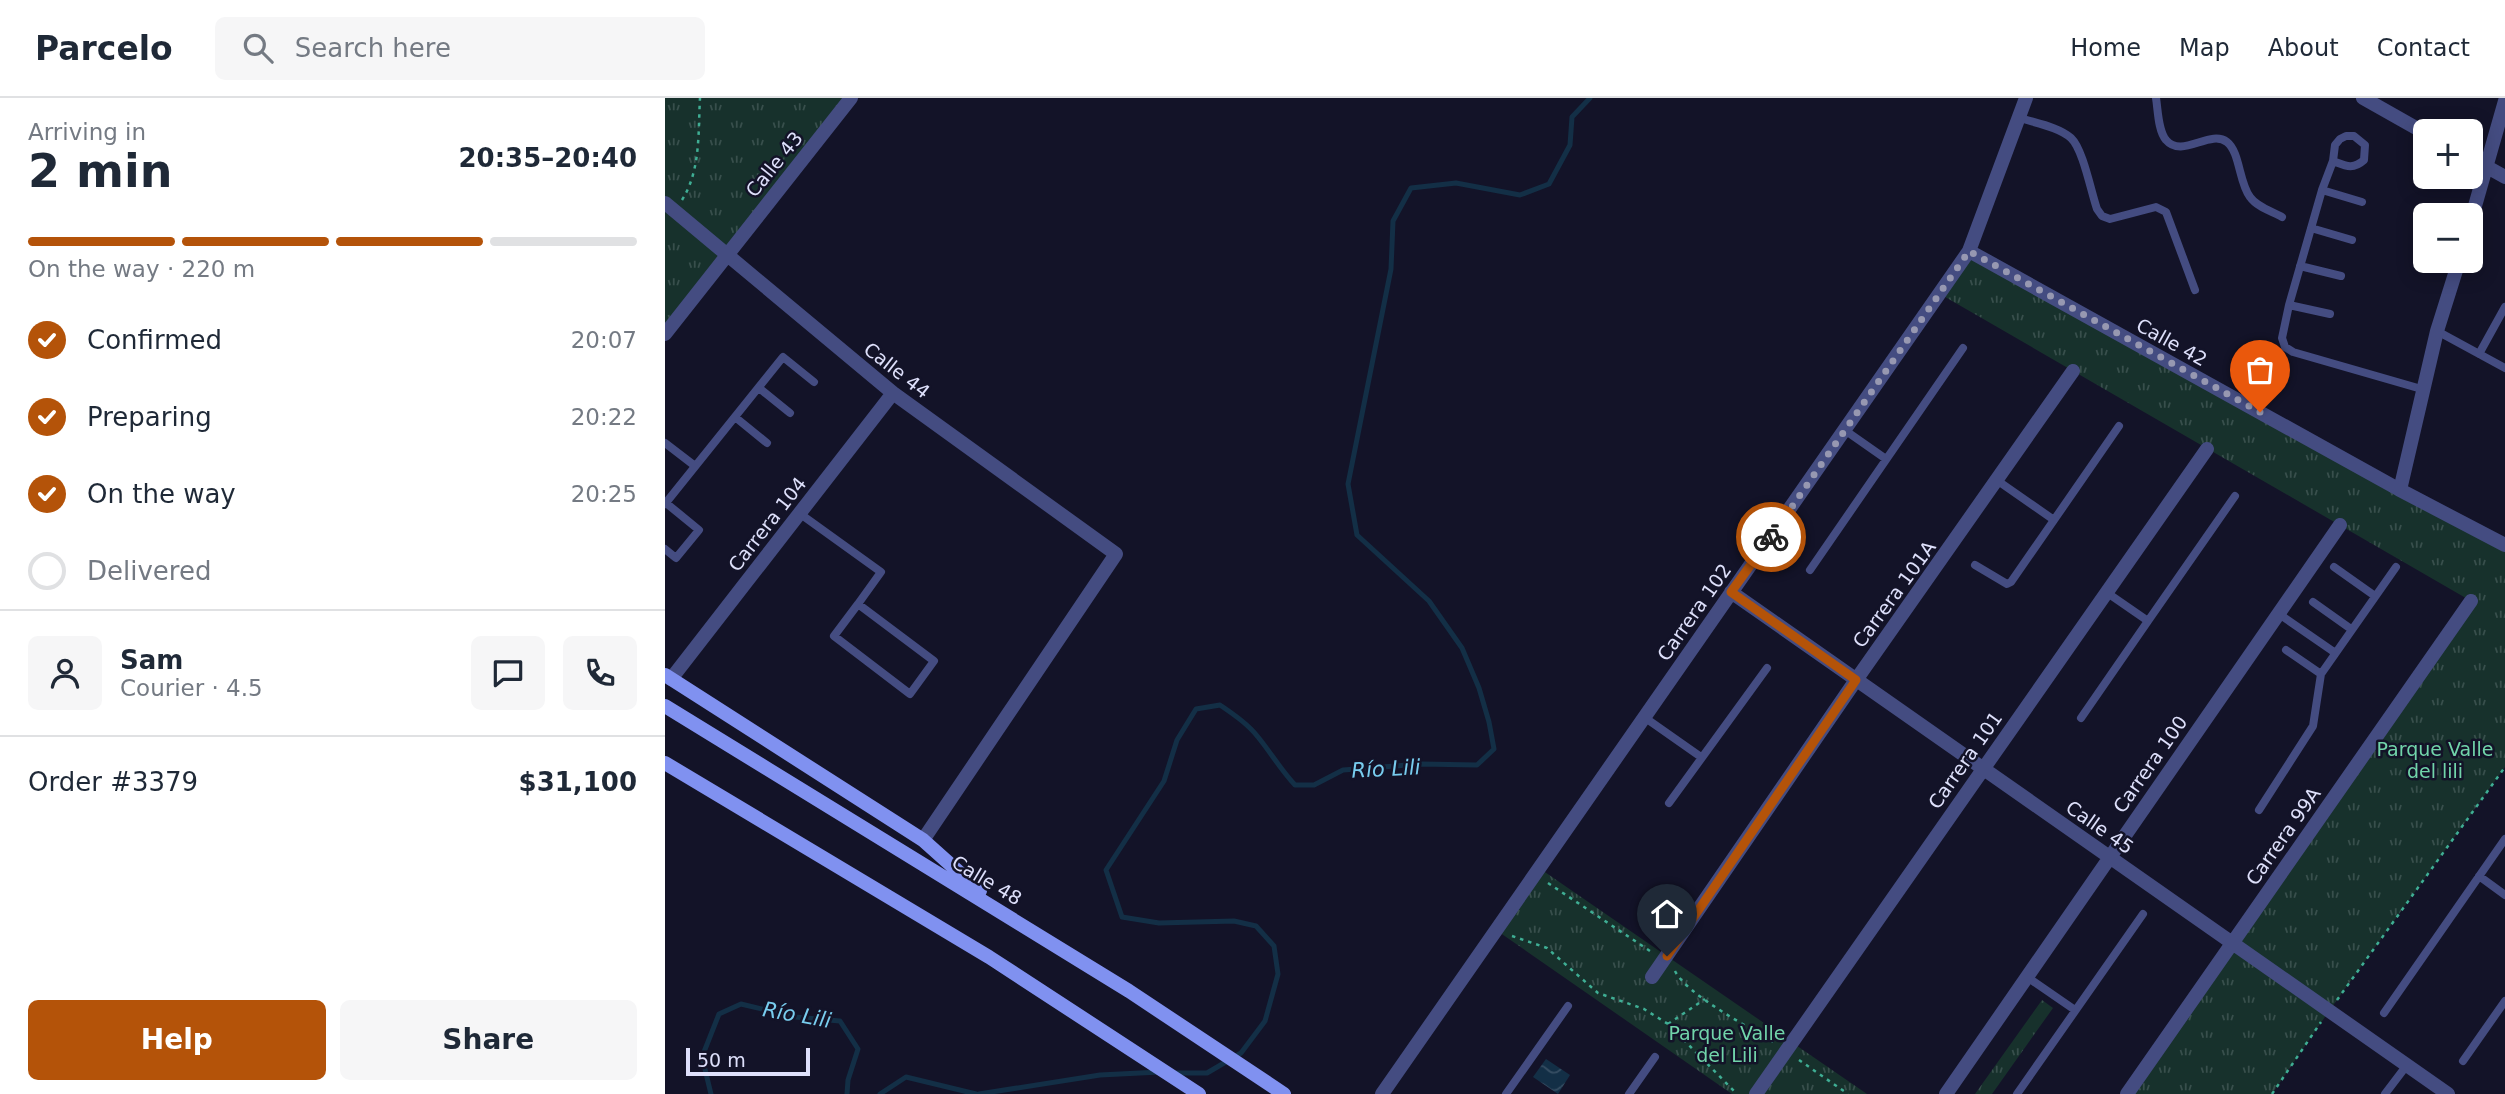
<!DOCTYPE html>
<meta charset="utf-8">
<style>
:root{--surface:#fff;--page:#f6f6f7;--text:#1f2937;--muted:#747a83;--line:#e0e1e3;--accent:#b45309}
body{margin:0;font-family:"DejaVu Sans",sans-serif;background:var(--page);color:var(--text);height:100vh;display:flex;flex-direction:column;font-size:26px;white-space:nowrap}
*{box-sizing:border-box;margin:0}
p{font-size:23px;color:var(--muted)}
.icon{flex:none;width:38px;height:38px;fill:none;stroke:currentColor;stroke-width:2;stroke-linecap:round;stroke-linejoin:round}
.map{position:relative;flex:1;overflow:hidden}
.sheet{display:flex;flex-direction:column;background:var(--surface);width:665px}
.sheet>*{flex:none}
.tools{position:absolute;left:1748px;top:21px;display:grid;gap:14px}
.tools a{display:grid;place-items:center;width:70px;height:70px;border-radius:10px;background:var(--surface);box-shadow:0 4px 18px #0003;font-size:35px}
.scale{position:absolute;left:21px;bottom:18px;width:124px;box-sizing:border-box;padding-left:7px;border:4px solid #dee0fb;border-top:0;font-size:19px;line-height:24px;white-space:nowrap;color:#dee0fb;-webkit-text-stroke:5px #131328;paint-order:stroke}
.pin{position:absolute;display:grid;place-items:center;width:60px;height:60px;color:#fff;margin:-72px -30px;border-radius:50% 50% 50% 0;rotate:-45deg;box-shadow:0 0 7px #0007}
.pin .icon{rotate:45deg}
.courier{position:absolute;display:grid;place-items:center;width:70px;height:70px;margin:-35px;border:5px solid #b45309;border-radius:50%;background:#fff;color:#222;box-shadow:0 2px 9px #0007}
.overview em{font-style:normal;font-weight:700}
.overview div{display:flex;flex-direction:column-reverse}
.overview{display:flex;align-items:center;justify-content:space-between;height:119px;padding:0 28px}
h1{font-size:46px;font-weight:700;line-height:52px}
.bar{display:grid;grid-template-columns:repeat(4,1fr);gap:10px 7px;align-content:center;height:84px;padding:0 28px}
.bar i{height:9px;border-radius:5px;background:var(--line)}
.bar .active{background:var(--accent)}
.bar p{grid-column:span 4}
.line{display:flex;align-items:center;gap:18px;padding:0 28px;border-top:2px solid var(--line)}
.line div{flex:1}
.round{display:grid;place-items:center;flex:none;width:74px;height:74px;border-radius:10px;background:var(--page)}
ol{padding:0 28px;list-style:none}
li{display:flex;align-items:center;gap:21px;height:77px}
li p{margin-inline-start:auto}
li .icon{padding:7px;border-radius:50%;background:var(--accent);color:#fff;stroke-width:4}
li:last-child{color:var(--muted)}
li i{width:38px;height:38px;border:4px solid var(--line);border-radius:50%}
.cta{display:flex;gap:14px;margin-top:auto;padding:14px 28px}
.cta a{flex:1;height:80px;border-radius:10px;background:var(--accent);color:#fff;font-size:28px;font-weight:700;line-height:80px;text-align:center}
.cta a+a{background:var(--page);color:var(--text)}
header{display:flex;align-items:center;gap:42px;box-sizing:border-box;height:98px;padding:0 35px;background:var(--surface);border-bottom:2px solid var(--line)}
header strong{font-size:33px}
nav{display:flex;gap:38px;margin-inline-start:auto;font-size:24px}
.search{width:490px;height:63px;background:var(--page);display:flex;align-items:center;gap:18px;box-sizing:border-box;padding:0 24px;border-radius:10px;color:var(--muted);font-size:26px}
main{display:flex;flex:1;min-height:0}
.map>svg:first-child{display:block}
.grass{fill:url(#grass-tufts)}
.water{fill:url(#water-waves)}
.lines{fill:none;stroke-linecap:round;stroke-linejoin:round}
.stream{stroke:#132f46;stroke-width:5}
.path{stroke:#3fae94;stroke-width:2.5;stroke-dasharray:3.5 5;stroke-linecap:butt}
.lane{stroke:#444c81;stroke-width:8}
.street{stroke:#444c81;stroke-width:14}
.secondary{stroke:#8091f0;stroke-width:14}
.done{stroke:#9798b1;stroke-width:7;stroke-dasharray:0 12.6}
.route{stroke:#b45309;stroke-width:9}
.labels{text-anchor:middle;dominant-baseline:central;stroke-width:5;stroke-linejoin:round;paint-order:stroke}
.street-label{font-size:19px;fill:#dee0fb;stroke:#131328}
.park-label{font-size:19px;fill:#71d4aa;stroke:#131328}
.water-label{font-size:21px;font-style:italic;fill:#78cdef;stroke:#131328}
</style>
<header>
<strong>Parcelo</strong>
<div class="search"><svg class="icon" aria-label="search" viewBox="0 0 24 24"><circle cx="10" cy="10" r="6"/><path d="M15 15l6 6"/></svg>Search here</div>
<nav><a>Home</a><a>Map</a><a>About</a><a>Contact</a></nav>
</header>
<main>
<section class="sheet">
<div class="overview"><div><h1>2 min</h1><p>Arriving in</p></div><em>20:35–20:40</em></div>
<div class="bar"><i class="active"></i><i class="active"></i><i class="active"></i><i></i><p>On the way · 220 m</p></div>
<ol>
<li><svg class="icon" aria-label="check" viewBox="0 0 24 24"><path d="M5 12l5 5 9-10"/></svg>Confirmed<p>20:07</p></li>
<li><svg class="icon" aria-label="check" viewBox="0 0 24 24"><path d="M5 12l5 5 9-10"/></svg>Preparing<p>20:22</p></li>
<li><svg class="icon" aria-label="check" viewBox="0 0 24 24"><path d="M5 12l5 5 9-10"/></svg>On the way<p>20:25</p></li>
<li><i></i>Delivered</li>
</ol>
<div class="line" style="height:126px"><a class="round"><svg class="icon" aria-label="person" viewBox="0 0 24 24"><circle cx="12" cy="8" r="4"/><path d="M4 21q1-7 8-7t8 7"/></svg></a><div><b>Sam</b><p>Courier · 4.5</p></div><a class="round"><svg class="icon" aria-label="chat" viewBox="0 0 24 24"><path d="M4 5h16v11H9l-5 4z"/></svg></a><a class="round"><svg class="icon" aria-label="phone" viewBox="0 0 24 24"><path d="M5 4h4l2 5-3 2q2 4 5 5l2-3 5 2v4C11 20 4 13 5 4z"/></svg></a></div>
<div class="line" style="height:91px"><div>Order #3379</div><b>$31,100</b></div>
<div class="cta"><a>Help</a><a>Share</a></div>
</section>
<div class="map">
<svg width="1840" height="996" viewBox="0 0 1840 996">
<defs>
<pattern id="grass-tufts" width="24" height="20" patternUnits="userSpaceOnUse" patternTransform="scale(1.75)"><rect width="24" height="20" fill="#17312c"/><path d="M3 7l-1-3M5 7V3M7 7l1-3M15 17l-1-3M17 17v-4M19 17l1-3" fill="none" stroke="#384f4c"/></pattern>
<pattern id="water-waves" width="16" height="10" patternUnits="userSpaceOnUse" patternTransform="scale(1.75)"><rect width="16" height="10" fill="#132f46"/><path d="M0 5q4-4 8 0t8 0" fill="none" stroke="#354d62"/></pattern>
</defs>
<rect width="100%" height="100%" fill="#131328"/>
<path class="grass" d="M0 0H186L0 236Z
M1304 153 1840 447V669L1664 913 1607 996H1462L1806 503 1275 196Z
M874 770 1202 996H1067L831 832Z
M1377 902 1388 910 1327 996H1310Z"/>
<path class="water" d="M881 961 905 977 893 996 868 979Z"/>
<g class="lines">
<path class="stream" d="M509 975H542L576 955 600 923 613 876 609 848 591 828 569 823 494 825 457 819 441 772 499 683 512 642 531 611 555 607C568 616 583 626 593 639 606 655 616 672 630 687H649L678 672 756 666 812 667 829 651 824 624 814 590 797 550 764 503 692 437 683 386 726 171 728 123 746 90 791 85 855 97 884 86 905 47 907 19 925 0
M46 996 37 959 54 916 76 906 130 919 175 923 193 951 183 982 182 996
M215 996 241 979 311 996
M314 996 435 977 495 974"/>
<path class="path" d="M17 102C36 72 33 34 35 0
M883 785 985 853
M847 838 882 850 933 895 979 911 1003 926 1072 996
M1010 873C1022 897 1084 929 1108 944
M1672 902 1840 669
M1003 926 1040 901
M1134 962 1183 996
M1607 996 1656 924"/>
<path class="lane" d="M1491 0C1493 12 1493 33 1501 42 1517 61 1545 31 1562 44 1575 54 1574 85 1585 99 1592 109 1606 113 1617 119
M1355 20C1370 25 1394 29 1406 40 1418 51 1426 94 1432 111L1437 118 1445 121 1491 109 1501 114 1530 192
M1668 63C1681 68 1688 72 1699 62L1700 47 1689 38H1681L1675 41 1670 47 1668 63 1657 92 1624 207 1617 240 1620 249 1628 254 1760 292
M1657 92 1697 104
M1646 130 1687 142
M1635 168 1676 178
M1624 207 1665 216
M1772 233 1840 270
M1814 256 1840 209
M94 290 125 315
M70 319 102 345
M1181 333 1221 361
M0 345 30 368
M0 406 118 259 149 284
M134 415 216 474 193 506
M1389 422 1454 328
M0 451 11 460 34 432 1 405
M1310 467 1342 486 1346 484 1389 422 1333 383
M1669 469 1710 498
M1145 472 1298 250
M1648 504 1686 531
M193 506 269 563 245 596 169 538Z
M1614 516 1669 554
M1483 523 1570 398
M1621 552 1656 576
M979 619 1036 659
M1416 620 1483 523 1441 494
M1004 705 1102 570
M1594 712 1648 628 1656 576 1731 469
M1814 778 1840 797
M1362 879 1410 912
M1719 915 1840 741
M1798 963 1840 903
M841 996 903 908
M964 996 990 959
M1352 996 1478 816
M1720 996 1742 967"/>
<path class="street" d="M1698 0 1760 35
M1806 60 1840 79
M0 105 228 295 451 456 258 742
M1806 122 1840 3
M1304 153 1735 392 1840 447
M0 236 186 0
M1735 392 1772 233 1794 163
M1066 494 1783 996
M6 581 228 295
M987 879 1191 582 1408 273
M717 996 1304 153 1361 0
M1091 996 1542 351
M1281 996 1675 427
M1462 996 1806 503"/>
<path class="secondary" d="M0 577 258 742 315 793
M0 608 464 893 619 996
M0 665 324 859 534 996"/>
</g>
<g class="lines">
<path class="done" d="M1106 439 1304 153 1595 314"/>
<path class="route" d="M1002 858 1191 582 1066 494 1106 439"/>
</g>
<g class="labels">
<g class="street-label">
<text transform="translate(109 66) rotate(-51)">Calle 43</text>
<text transform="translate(1507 244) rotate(29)">Calle 42</text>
<text transform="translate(232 272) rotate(38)">Calle 44</text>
<text transform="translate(102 426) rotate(-52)">Carrera 104</text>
<text transform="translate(1229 496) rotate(-54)">Carrera 101A</text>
<text transform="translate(1029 514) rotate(-55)">Carrera 102</text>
<text transform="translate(1300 662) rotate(-55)">Carrera 101</text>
<text transform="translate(1485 666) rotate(-55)">Carrera 100</text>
<text transform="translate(1435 729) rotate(35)">Calle 45</text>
<text transform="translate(1618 738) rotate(-55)">Carrera 99A</text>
<text transform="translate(322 782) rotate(31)">Calle 48</text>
</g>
<g class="park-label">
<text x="1770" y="651">Parque Valle<tspan x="1770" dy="22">del lili</tspan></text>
<text x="1062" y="935">Parque Valle<tspan x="1062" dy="22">del Lili</tspan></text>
</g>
<g class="water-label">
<text transform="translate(721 671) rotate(-3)">Río Lili</text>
<text transform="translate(132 917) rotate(10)">Río Lili</text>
</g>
</g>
</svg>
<div class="tools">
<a>+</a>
<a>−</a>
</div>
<div class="scale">50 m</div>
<div class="pin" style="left:1595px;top:314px;background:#ea580c"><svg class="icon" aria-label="bag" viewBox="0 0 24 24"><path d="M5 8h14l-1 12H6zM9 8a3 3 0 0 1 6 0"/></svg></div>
<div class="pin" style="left:1002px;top:858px;background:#1f2937"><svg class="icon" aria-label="home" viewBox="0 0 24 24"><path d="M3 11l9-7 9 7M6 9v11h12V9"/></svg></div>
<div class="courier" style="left:1106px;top:439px"><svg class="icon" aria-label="bike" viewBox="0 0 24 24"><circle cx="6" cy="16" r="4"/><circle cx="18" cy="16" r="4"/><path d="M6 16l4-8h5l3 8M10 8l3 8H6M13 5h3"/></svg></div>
</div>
</main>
